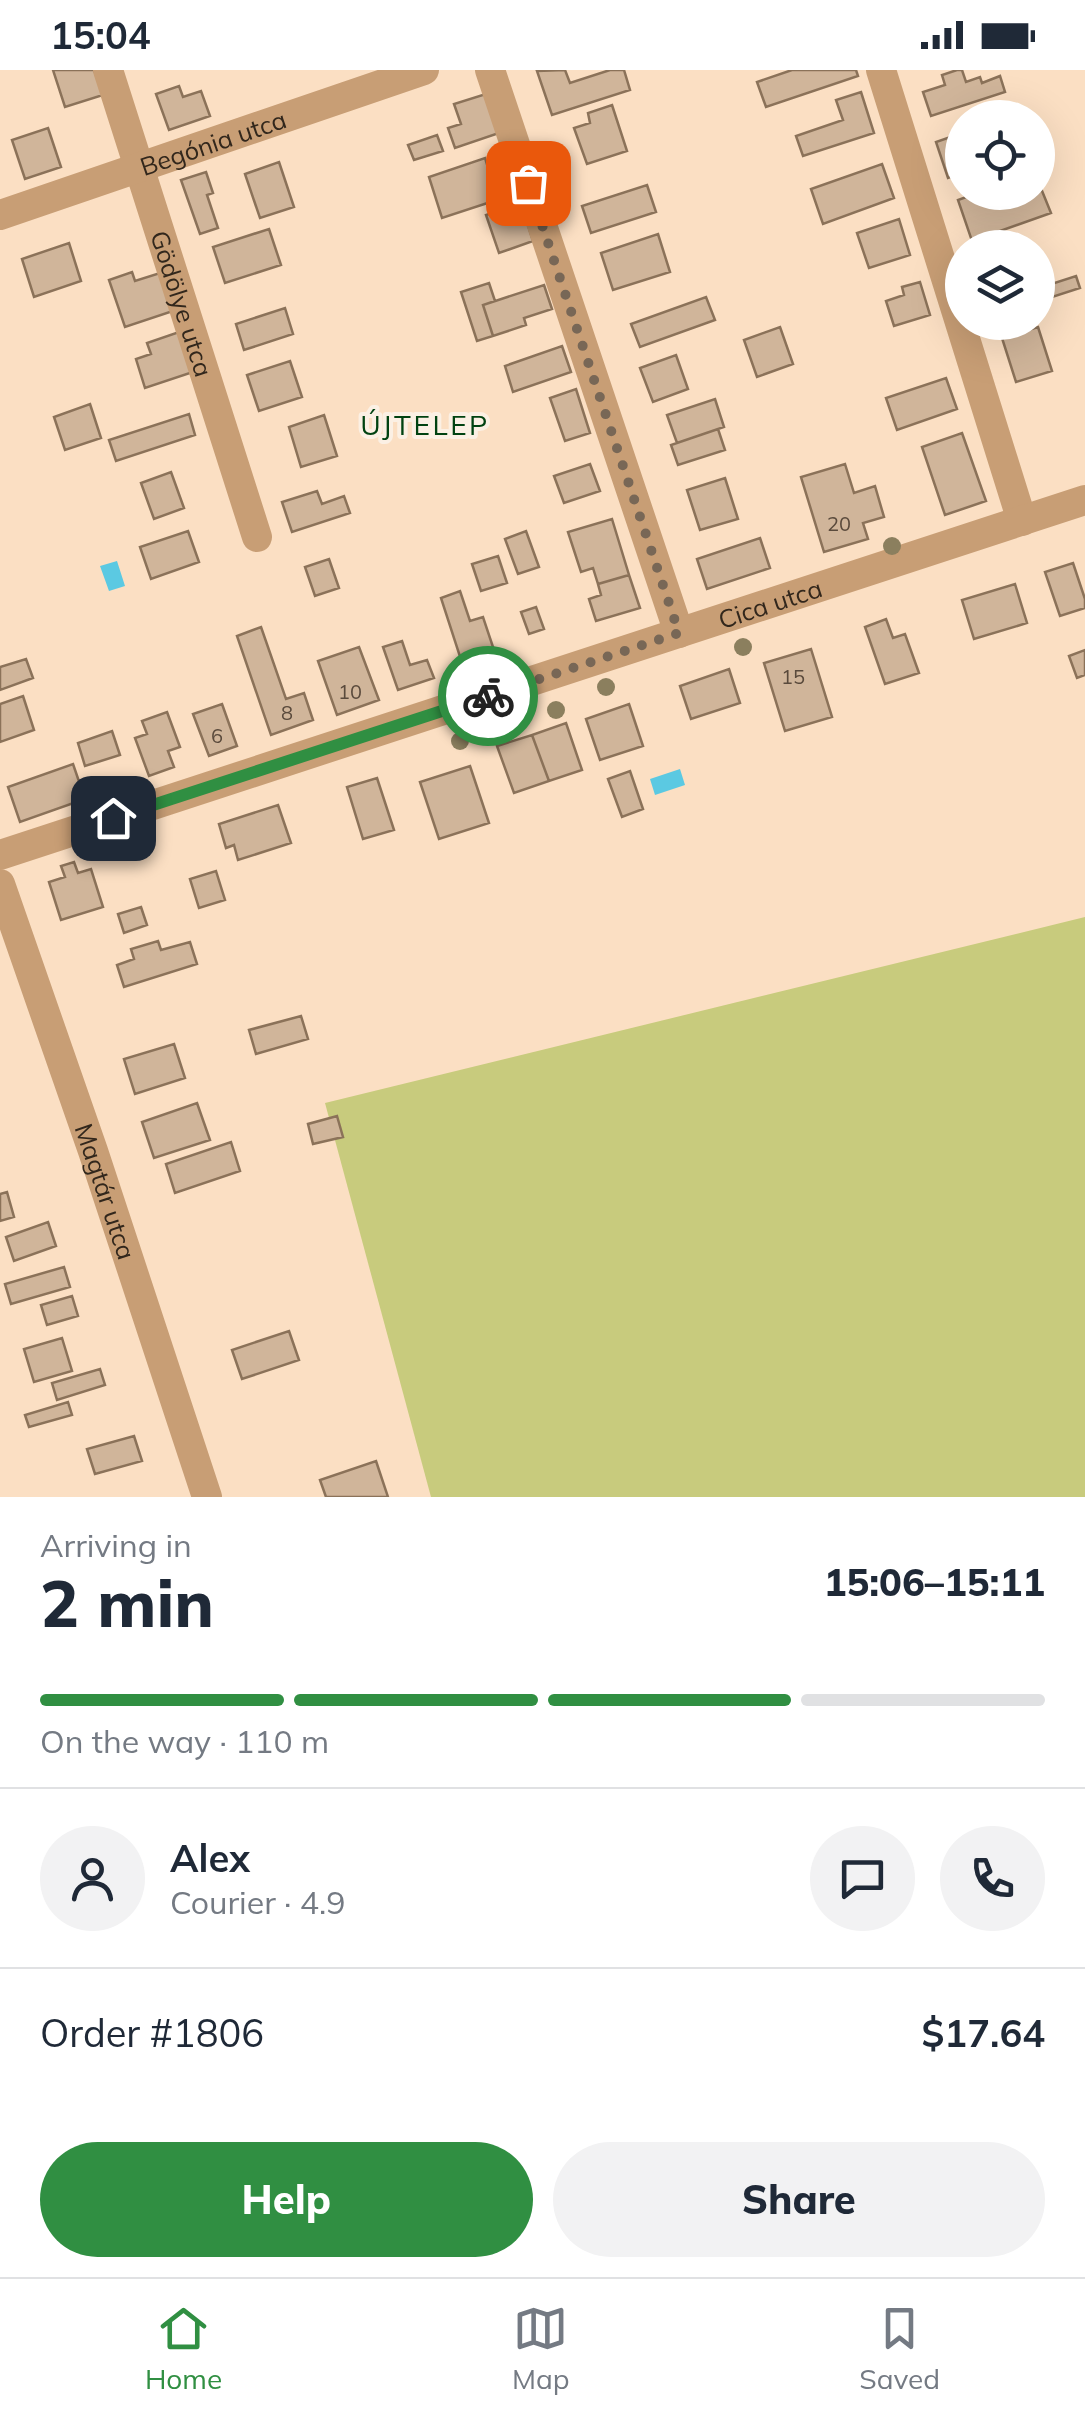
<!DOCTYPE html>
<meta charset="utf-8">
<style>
:root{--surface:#fff;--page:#f2f2f3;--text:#1f2937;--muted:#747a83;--line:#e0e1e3;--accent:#308f42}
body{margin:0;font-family:Mulish,sans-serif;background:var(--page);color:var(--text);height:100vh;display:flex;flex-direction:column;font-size:38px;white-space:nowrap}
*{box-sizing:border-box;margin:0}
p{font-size:32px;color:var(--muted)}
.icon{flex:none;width:55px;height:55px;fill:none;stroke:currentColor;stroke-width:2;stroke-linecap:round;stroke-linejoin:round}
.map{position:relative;height:1427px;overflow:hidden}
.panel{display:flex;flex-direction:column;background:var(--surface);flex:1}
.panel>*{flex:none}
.fabs{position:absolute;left:945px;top:30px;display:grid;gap:20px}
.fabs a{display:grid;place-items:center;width:110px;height:110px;border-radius:50%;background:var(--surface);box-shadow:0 10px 40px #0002;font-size:50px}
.pin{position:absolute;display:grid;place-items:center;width:85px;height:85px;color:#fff;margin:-42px;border-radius:20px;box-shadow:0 5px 15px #0006}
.courier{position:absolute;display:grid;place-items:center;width:100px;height:100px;margin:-50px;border:8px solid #308f42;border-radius:50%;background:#fff;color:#222;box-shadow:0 2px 12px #0007}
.head em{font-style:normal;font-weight:800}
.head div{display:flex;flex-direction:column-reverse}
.head{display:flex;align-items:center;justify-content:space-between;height:170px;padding:0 40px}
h1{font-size:65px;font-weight:800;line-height:75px}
.bar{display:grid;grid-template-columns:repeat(4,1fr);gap:15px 10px;align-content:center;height:120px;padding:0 40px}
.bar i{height:12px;border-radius:8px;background:var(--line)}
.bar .active{background:var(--accent)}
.bar p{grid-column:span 4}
.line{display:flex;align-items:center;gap:25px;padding:0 40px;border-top:2px solid var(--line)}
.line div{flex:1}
.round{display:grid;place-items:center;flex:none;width:105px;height:105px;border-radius:52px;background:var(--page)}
.button{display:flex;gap:20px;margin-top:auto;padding:20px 40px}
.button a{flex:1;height:115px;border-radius:60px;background:var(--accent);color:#fff;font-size:40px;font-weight:800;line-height:115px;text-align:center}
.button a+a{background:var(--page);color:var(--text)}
.status{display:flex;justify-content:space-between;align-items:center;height:70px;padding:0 50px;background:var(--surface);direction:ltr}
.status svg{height:28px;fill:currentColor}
.dock{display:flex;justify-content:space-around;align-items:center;height:140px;border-top:2px solid var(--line);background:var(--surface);font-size:28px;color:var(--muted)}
.dock a{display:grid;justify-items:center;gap:5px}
.dock .active{color:var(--accent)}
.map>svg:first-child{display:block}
.green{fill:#c8cb7d}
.water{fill:#5bc9e2}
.building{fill:#d0b59a;stroke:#8b7259;stroke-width:2.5}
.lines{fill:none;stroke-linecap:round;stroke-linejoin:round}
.minor{stroke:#c89e75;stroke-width:30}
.tree{fill:#8b7f5e}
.done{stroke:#786756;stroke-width:10;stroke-dasharray:0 18}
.route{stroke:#308f42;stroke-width:12}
.labels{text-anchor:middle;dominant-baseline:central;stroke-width:8;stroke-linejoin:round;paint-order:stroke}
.number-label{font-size:20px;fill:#5a4a3c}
.street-label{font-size:25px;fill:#32271c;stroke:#fbf0e4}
.neighbourhood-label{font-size:28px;letter-spacing:2.5px;fill:#004211;stroke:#fbf0e4}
</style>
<div class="status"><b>15:04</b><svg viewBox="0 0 49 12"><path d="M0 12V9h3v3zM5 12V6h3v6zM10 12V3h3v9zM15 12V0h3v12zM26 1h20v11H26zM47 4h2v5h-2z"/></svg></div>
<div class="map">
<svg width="1085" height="1427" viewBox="0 0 1085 1427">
<rect width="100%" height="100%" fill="#fbdfc3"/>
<path class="green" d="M1085 847V1427H431L325 1033Z"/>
<path class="water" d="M117 491 125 516 109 521 100 496Z
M680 699 685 715 655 725 650 709Z"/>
<path class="building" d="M53 0H94L103 25 65 37Z
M565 0 570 13 610 0H624L630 20 552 45 537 1Z
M792 0H856L858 6 766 37 757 12Z
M957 0H962L966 12 980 7 982 13 1000 6 1005 22 931 46 923 22 945 15 942 5Z
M179 16 183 27 201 21 210 46 169 60 156 24Z
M861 22 874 63 803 86 796 66 843 50 836 30Z
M489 23 502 62 455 78 448 58 461 54 454 34Z
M612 35 627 81 587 94 574 58 590 53 588 43Z
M48 58 61 97 25 109 12 70Z
M962 63V103L948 108 936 72Z
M437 65 443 81 414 90 408 75Z
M485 88 489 101 503 96 512 125 442 148 429 107Z
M279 92 294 137 260 148 245 104Z
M882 94 894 128 823 154 811 119Z
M206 102 213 123 207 125 218 158 200 164 181 110Z
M1038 111 1051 143 972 171 958 130 980 122H1038Z
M647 115 656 142 591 163 582 136Z
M521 133 533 171 499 183 486 145Z
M899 149 910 185 869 198 857 163Z
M269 159 281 195 225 213 213 177Z
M658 164 670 202 613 220 601 183Z
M69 173 81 211 34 227 22 189Z
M132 202 135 211 160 203 173 241 125 257 109 210Z
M1076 206 1080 218 1046 229 1042 217Z
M920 212 930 245 894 256 886 231 904 225 902 217Z
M489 213 495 231 483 235 493 266 477 271 461 222Z
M544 215 552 239 524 248 526 255 493 266 483 235Z
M706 227 715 250 640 277 631 254Z
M285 238 293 264 244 280 236 254Z
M780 257 793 294 757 307 744 270Z
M1038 257 1052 301 1016 312 1002 268Z
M179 262 193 302 145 318 136 289 151 284 147 273Z
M562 276 571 302 513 322 505 296Z
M676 285 688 319 653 332 640 298Z
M290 291 302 327 259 341 247 305Z
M946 308 957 339 897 360 886 328Z
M576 319 590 363 565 371 550 328Z
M715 329 724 357 677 373 667 345Z
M90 334 101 368 65 380 54 347Z
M189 344 195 365 116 391 109 370Z
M324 345 337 386 301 397 289 357Z
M718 359 725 380 678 395 671 375Z
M962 363 986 431 945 445 922 377Z
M590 394 600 421 564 433 554 406Z
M845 394 854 423 875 416 884 447 863 453 868 469 824 482 801 407Z
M171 402 184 438 154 449 141 413Z
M725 408 738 449 700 460 687 420Z
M317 421 322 434 344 426 350 443 292 462 282 432Z
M612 449 629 505 598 514 593 498 581 502 568 462Z
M188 461 199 492 151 509 140 477Z
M526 461 539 497 518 504 505 469Z
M760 468 770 498 707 519 697 489Z
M498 486 507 513 481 521 472 494Z
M329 489 339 518 315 526 305 497Z
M1073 493 1085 529V538L1060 546 1045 502Z
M629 505 640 538 596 551 589 529 601 525 598 514Z
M1015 514 1027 553 974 569 962 530Z
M460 521 470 551 483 547 497 589 464 599 441 528Z
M536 537 544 559 529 564 521 542Z
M886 549 893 568 905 564 919 603 885 614 865 557Z
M261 557 286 629 304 623 313 650 271 665 237 566Z
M402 571 410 595 427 590 434 608 398 620 383 577Z
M359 577 379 630 337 645 318 591Z
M811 579 832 647 785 661 764 593Z
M1085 580V605L1077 608 1069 586Z
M26 589 33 608 0 620V597Z
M729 599 740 633 691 649 680 616Z
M23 626 34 660 0 672V634Z
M222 634 237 676 209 686 193 644Z
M629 634 643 676 600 690 586 649Z
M167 642 180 677 168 681 174 697 149 706 135 668 147 664 142 651Z
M566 653 582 700 549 711 532 665Z
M112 661 120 685 85 696 78 673Z
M532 665 549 711 514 723 497 676Z
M73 694 85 729 20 752 8 717Z
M470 696 489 753 439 769 420 712Z
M630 701 643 739 622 747 608 709Z
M377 708 394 760 363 769 347 717Z
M278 735 291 773 238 790 234 775 226 778 219 754Z
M74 792 78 803 91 799 103 837 61 850 49 812 65 807 61 796Z
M216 801 225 830 199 838 190 809Z
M141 837 147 855 124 863 118 844Z
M158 871 161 880 190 872 197 894 124 917 117 895 134 889 131 879Z
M301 946 308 969 256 984 249 960Z
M174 974 185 1008 135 1024 124 989Z
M197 1033 210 1070 154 1088 142 1052Z
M337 1046 343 1067 313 1074 308 1054Z
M231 1072 240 1101 175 1123 166 1094Z
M7 1122 14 1147 0 1151V1124Z
M48 1152 56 1176 14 1191 6 1167Z
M64 1197 70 1217 11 1234 5 1214Z
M72 1226 78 1246 47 1255 41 1235Z
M289 1261 299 1290 242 1309 232 1280Z
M62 1268 72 1301 34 1312 24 1279Z
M100 1299 105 1315 57 1330 52 1313Z
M68 1332 72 1345 29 1357 25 1345Z
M134 1366 142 1391 95 1404 87 1379Z
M376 1391 388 1427H326L320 1410Z"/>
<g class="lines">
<g class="minor">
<path id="s1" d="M108 0 257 467"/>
<path d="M490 0 679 563"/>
<path d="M881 0 1022 451"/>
<path id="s2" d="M0 145 424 0"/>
<path id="s3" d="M0 785 1085 430"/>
<path id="s4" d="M0 814 93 1081 207 1427"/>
</g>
</g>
<g class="tree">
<circle cx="892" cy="476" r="9"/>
<circle cx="743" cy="577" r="9"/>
<circle cx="606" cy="617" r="9"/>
<circle cx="556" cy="640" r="9"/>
<circle cx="460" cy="671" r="9"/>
</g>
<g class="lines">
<path class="done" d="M488 626 679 563 528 113"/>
<path class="route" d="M113 748 488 626"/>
</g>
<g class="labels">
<g class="number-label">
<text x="839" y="453">20</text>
<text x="793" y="606">15</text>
<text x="350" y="621">10</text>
<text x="287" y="642">8</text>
<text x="217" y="665">6</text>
</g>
<g class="street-label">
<text stroke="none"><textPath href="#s2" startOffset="225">Begónia utca</textPath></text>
<text stroke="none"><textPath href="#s1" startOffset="245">Gödölye utca</textPath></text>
<text stroke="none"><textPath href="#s3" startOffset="810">Cica utca</textPath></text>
<text stroke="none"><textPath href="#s4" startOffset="325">Magtár utca</textPath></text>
</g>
<g class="neighbourhood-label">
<text x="425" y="354">ÚJTELEP</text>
</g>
</g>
</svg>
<div class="fabs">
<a><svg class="icon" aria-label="locate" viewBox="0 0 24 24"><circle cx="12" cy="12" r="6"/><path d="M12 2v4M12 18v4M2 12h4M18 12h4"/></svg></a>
<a><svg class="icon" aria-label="layers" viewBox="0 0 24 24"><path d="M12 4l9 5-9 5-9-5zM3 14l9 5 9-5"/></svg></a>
</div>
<div class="pin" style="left:528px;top:113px;background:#ea580c"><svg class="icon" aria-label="bag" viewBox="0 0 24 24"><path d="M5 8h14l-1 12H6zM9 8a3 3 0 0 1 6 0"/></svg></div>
<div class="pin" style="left:113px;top:748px;background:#1f2937"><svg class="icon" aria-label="home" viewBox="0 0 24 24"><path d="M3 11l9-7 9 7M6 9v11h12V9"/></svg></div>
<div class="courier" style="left:488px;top:626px"><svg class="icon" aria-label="bike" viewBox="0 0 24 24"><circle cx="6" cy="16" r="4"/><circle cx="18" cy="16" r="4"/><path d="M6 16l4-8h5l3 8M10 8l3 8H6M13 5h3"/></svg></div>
</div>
<section class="panel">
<div class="head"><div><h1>2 min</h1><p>Arriving in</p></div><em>15:06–15:11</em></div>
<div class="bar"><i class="active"></i><i class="active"></i><i class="active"></i><i></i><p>On the way · 110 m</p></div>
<div class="line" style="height:180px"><a class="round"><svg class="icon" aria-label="person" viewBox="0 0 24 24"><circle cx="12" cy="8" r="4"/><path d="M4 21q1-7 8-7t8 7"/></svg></a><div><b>Alex</b><p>Courier · 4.9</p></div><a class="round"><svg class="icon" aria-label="chat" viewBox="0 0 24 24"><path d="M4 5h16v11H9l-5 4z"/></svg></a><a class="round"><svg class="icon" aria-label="phone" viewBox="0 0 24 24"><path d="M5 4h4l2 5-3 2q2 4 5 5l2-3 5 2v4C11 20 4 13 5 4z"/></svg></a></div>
<div class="line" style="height:130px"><div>Order #1806</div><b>$17.64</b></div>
<div class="button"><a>Help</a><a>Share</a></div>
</section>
<nav class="dock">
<a class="active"><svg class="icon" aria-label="home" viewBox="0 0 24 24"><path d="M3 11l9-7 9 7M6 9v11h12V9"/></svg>Home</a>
<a><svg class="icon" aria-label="map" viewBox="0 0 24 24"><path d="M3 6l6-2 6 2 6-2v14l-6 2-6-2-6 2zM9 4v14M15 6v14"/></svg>Map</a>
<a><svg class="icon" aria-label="saved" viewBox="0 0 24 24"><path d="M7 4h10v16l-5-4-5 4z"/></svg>Saved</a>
</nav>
